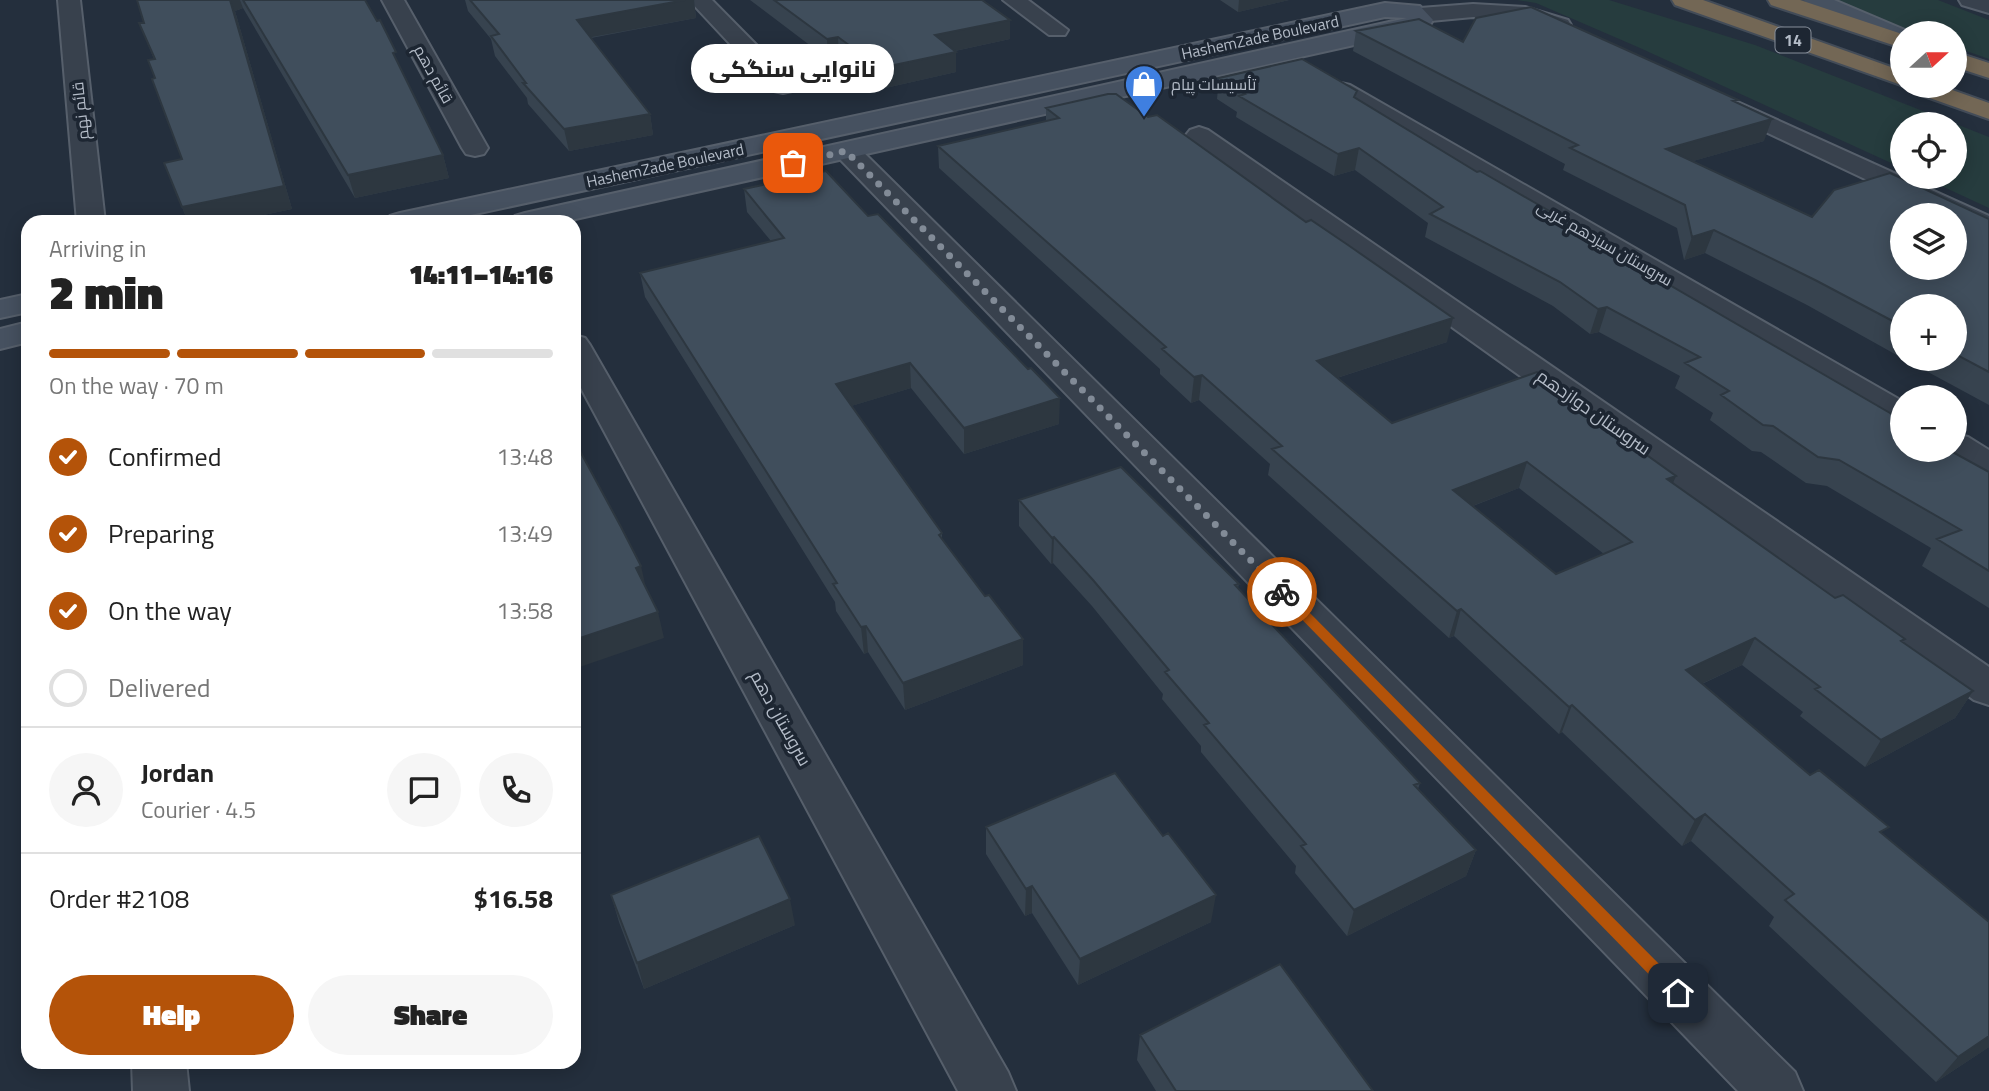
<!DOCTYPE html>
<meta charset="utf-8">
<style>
:root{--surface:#fff;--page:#f6f6f6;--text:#222;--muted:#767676;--line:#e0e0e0;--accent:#b45309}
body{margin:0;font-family:"Titillium Web",Cairo,sans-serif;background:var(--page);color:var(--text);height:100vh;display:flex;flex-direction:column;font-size:26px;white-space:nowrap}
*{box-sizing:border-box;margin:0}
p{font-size:23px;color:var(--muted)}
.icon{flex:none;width:38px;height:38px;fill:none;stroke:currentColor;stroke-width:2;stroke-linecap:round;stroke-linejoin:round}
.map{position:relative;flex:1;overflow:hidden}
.side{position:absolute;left:21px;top:215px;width:560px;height:854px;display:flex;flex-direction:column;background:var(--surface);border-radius:21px;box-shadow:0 4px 18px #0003}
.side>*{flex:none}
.needle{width:46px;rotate:69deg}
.controls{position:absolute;left:1890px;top:21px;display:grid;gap:14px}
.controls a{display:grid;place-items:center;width:77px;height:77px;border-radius:50%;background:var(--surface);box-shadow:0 4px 18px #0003;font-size:35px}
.pin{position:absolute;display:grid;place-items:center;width:60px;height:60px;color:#fff;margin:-30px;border-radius:14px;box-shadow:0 4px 10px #0006}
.courier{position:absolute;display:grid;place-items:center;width:70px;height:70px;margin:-35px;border:5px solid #b45309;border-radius:50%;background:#fff;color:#222;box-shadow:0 2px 9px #0007}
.bubble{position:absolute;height:49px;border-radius:24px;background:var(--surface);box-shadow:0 4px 18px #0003;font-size:23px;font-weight:800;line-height:49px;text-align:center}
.summary em{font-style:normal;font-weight:800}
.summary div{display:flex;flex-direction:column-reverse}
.summary{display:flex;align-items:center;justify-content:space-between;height:119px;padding:0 28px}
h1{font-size:46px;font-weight:800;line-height:52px}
.bar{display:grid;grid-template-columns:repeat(4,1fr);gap:10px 7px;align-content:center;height:84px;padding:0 28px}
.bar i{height:9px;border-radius:5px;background:var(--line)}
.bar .current{background:var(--accent)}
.bar p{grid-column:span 4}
.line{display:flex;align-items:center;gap:18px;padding:0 28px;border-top:2px solid var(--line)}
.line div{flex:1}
.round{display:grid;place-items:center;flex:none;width:74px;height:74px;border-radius:37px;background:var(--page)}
ol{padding:0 28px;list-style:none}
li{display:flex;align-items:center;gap:21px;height:77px}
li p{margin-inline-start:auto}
li .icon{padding:7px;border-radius:50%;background:var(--accent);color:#fff;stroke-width:4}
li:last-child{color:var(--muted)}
li i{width:38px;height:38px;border:4px solid var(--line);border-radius:50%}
.action{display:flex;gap:14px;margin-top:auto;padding:14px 28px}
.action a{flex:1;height:80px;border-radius:42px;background:var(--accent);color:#fff;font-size:28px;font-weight:800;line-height:80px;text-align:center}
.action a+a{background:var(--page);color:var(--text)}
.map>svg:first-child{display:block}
.green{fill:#263c3e}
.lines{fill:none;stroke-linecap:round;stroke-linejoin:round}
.street-casing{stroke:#565f6b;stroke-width:4}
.secondary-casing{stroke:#565f6b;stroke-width:4}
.highway-casing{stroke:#434c58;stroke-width:4}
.street{fill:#38414d;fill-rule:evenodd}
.secondary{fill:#465160;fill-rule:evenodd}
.highway{fill:#736755;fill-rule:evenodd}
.wall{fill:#37434f;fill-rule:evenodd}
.shaded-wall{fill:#2d3740}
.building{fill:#404e5c;stroke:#2d3740;stroke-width:2;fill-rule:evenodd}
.route{fill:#b45309}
.done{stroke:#828b97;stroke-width:7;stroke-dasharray:0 12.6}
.labels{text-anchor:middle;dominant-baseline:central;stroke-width:7;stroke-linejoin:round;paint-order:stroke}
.far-street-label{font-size:16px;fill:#b4bcc8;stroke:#1d2632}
.shield{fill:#1d2632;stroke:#878f9b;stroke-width:2}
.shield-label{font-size:16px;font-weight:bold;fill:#b4bcc8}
.far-poi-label{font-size:16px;fill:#b4bcc8;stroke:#1d2632;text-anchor:start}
.street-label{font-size:18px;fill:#b4bcc8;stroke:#1d2632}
</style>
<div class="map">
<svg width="1989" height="1091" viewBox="0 0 1989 1091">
<rect width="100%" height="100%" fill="#242f3d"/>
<path class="green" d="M1517 0H1609L1755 45 1989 137V208L1922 177H1955V124H1902V168L1640 48 1536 3Z
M1838 0H1938L1989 20V59L1955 47V33H1916L1850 8Z"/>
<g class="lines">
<g class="street-casing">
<path id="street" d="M58 0H80L105 222H77Z
M382 0H404L488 148 484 154 475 156 466 154 462 148Z
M689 0H712L792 81 795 86 792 91 783 93 774 91Z
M1003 0H1028L1068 30 1065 35H1049Z
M1959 0H1989V13L1962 5Z
M1473 4 1525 7 1568 20 1571 25 1568 30 1560 32 1508 18 1473 17 1420 22 1412 20 1409 15 1412 10 1420 8Z
M1341 83 1350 85 1902 401V425L1890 422 1332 95 1329 90 1332 85Z
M1722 95 1989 216V236L1955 222V215H1941L1713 107 1710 102 1713 97Z
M1199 127 1208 130 1989 667V705L1974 700 1190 140 1186 135 1190 130Z
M847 143 856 145 1795 1072 1803 1091H1738L838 157 834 151 838 145Z
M574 335 585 338 590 345 1008 1072 1016 1091H958L574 375Z
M1955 434 1968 437 1989 450V476L1976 473 1942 453 1941 450H1955Z
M132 1062H186L189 1091H133Z"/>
</g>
<g class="secondary-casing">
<path id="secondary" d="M1804 0H1834L1912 33H1902V42L1894 40 1807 5Z
M1385 3 1420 6 1433 20 1430 25 1399 35 562 222H511L515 216 525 213 1407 18 1385 17 438 222H386L390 216 400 213Z
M28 294V312L0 318V300Z
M28 322V342L0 349V329Z"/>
</g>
<g class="highway-casing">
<path id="highway" d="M1672 0H1703L1902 71 1904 86 1675 5Z
M1768 0H1800L1902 34V48L1771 5Z
M1955 52 1989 63V78L1955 67Z
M1907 86H1941L1989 103V119L1910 91Z"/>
</g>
<use href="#street" class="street"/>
<use href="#secondary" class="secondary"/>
<use href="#highway" class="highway"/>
</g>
<path class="wall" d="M137 0H365L400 67 443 155 449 178 355 198 243 8 235 11 292 209 231 222H188L182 207V159L155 78 154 59 139 23H144Z
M465 0H694L696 18 591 38 650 114 653 135 569 151 528 104 527 98 495 56 491 39 468 11Z
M750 0H982L1010 39 955 51 956 52V72L881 89 839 57 828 59Z
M1220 0H1289L1238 12Z
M1356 31 1463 42 1737 103 1764 141 1693 161 1812 217 1989 219V405L1904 359H1955V306H1902V358L1807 305 1705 253 1684 260 1677 228 1563 170 1565 164 1353 51Z
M1219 78 1357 91 1356 98 1477 172 1629 257 1628 260 1902 450 1989 472V608L1922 566 1931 548 1827 486 1806 483 1761 452 1752 451 1710 420 1713 413 1675 388 1680 376 1599 332 1590 334 1553 306 1425 237 1428 223 1355 170 1334 176 1236 117 1237 112 1217 99Z
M1046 108 1447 342 1337 378 1392 423 1626 437 1625 440 1676 476 1673 483 1835 598 1903 642 1973 691 1955 718 1865 767 1800 716 1803 712 1742 665 1702 684 1810 775 1989 922V1047L1936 1082 1769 926 1774 917 1691 841 1682 846 1562 732 1559 734 1454 636 1449 638 1268 475 1270 464 1199 400 1191 403 1160 374V369L939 168 938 146 1046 121ZM1519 488 1604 554 1556 574 1473 506Z
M744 189 1059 424 964 454 911 388 851 406 942 533V539L985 596 1023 639V665L905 710 868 652 864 654 836 611 835 602 645 297 640 273 771 241 747 212Z
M1019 500 1239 584 1238 588 1420 783 1418 789 1476 850 1466 876 1347 936 1295 873 1296 866 1201 752V746L1162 699 1163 694 1092 606 1053 563 1051 564 1019 526Z
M986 827 1211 922 1078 985 1032 913 1025 916 986 854Z
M611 895 795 925 644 989 619 922Z
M1140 1035 1373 1091H1156L1137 1060Z"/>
<path class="shaded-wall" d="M230 0H240L243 8 235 11 292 209 231 222H188L182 207Z
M685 0H694L696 18 581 39 577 20Z
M1239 0H1289L1238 12Z
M1010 20V39L936 55 935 35Z
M838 37 839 57 828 59 827 39Z
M956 52V72L881 89 880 68Z
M650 114 653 135 569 151 564 129Z
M1772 119 1764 141 1658 171 1666 149Z
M1359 148 1355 170 1334 176 1338 154Z
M443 155 449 178 355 198 348 175Z
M1714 230 1705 253 1684 260 1692 237Z
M1607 307 1599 332 1590 334 1598 309Z
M1453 318 1447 342 1312 386 1317 361Z
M910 363 911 388 838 410 836 384Z
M1202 375 1199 400 1191 403 1194 377Z
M1060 398 1059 424 964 454V428Z
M1527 462 1519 488 1446 516 1453 490Z
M1676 476 1665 502 1667 479Z
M1054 537 1053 563 1051 564 1052 538Z
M641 566 647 593 636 568Z
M1461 609 1454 636 1449 638 1457 611Z
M658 612 664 638 574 669V640Z
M866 626 868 652 864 654 861 627Z
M1755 638 1742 665 1673 697 1686 670Z
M1023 639V665L905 710 903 683Z
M1973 691 1955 718 1865 767 1881 740Z
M1572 705 1562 732 1559 734 1569 707Z
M1705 814 1691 841 1682 846 1695 820Z
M1476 850 1466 876 1347 936 1354 910Z
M1032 886V913L1025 916 1026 889Z
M1216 895 1211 922 1078 985 1080 959Z
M790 899 795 925 644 989 637 963Z
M1989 1036V1047L1936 1082 1958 1057Z"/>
<path class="building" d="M137 0H230L284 186 182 207 164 163 182 159 152 79 155 78 148 60 155 59 139 23H144Z
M243 0H365L377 21 380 20 396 52 393 53 443 155 348 175Z
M470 0H685L577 20 650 114 564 129 523 83H526L491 36 499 34Z
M774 0H982L1010 20 935 35 956 52 880 68 838 37 827 39Z
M1531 7 1738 100 1733 101 1772 119 1666 149 1812 217 1834 190 1890 173 1989 219V372L1955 354V306H1902V326L1817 281 1714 230 1692 237 1685 205 1570 148 1578 145 1356 31 1419 19 1463 42 1476 18ZM1902 215H1955V268H1902Z
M1302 59 1357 91 1354 97 1477 172 1480 171 1629 257 1625 259 1902 420V450H1949L1989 472V571L1937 539 1961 530 1839 460 1818 457 1773 426 1763 425 1721 395 1729 391 1685 363 1700 357 1607 307 1598 309 1560 282 1430 214 1443 207 1359 148 1338 154 1239 96 1245 94 1219 78Z
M1108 94H1116L1148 117 1157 115 1306 222 1311 220 1348 245 1453 318 1317 361 1392 423 1537 372 1626 437 1623 438 1676 476 1667 479 1835 598 1843 595 1905 639 1901 641 1973 691 1881 740 1815 689 1820 687 1755 638 1686 670 1810 775 1819 770 1889 827 1880 832 1989 922V1036L1958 1057 1785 900 1794 894 1705 814 1695 820 1572 705 1569 707 1461 609 1457 611 1272 449 1282 446 1202 375 1194 377 1162 349 1166 347 938 146 1059 118 1046 108ZM1527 462 1632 542 1556 574 1453 490Z
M826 171 868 216 878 214 1028 369 1031 368 1060 398 964 428 910 363 836 384 942 533 939 535 985 596 989 595 1023 639 903 683 866 626 861 627 833 584 837 583 640 273 784 238 744 189Z
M574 440 621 527 641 566 636 568 658 612 574 640Z
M1121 467 1239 584 1235 585 1420 783 1414 785 1476 850 1354 910 1301 846 1306 844 1204 725 1209 723 1165 672 1169 670 1093 580 1054 537 1052 538 1019 500Z
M1115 773 1163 836 1168 833 1216 895 1080 959 1032 886 1026 889 986 827Z
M759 836 790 899 637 963 611 895Z
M1280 964 1373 1091H1176L1140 1035Z"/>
<path class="route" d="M1282 588 1287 590 1683 988 1686 993 1683 998H1672L1278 595 1276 592Z"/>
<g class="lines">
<path class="done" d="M793 163 846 151 1282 592"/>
</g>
<defs>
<g id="shop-pin" transform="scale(2.0125)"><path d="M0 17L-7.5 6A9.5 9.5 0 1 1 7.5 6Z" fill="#3f7fe0" stroke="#1d2632"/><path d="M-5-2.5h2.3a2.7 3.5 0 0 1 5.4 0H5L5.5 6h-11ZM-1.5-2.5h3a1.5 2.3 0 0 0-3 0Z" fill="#fff"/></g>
</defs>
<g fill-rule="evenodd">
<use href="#shop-pin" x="1144" y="84"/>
</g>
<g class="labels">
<g class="far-street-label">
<text transform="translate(1260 37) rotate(-12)">HashemZade Boulevard</text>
<text transform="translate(434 74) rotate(61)">قائم دهم</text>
<text transform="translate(80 111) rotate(-96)">قائم نهم</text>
<text transform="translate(665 165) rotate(-12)">HashemZade Boulevard</text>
<text transform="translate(1605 243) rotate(30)">سروستان سیزدهم غربی</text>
</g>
<rect class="shield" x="1775.5" y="27.5" width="35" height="25" rx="5"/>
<g class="shield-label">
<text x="1793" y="40">14</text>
</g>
<g class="far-poi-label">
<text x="1171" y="84">تأسیسات پیام</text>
</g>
<g class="street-label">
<text transform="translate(1594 412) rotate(35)">سروستان دوازدهم</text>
<text transform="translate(781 718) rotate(61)">سروستان دهم</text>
</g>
</g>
</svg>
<div class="controls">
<a><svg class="needle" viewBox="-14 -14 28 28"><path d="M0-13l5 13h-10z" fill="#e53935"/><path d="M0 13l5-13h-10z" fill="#767676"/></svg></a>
<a><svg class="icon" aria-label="locate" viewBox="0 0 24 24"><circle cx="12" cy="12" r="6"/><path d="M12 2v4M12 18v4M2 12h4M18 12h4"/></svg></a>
<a><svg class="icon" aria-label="layers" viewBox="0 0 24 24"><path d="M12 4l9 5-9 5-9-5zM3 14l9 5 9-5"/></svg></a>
<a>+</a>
<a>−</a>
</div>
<div class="pin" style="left:793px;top:163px;background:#ea580c"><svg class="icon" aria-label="bag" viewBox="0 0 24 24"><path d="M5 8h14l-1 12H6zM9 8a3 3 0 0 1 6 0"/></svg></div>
<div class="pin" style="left:1678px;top:993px;background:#1f2937"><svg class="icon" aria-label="home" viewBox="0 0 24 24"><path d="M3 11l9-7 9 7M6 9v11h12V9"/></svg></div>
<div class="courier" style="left:1282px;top:592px"><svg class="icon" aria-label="bike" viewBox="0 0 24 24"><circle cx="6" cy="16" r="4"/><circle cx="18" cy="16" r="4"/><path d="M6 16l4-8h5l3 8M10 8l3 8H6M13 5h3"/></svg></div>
<div class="bubble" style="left:691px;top:44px;width:203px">نانوایی سنگکی</div>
<section class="side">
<div class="summary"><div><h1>2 min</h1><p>Arriving in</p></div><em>14:11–14:16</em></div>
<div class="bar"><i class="current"></i><i class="current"></i><i class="current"></i><i></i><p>On the way · 70 m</p></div>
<ol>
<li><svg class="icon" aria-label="check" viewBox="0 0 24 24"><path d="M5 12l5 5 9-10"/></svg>Confirmed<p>13:48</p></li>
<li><svg class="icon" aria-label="check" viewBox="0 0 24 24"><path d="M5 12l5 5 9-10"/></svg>Preparing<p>13:49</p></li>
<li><svg class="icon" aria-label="check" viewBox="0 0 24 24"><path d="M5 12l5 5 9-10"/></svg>On the way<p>13:58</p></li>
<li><i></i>Delivered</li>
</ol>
<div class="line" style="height:126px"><a class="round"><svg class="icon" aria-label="person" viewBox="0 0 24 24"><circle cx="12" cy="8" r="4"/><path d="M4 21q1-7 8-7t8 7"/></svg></a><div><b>Jordan</b><p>Courier · 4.5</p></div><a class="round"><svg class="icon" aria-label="chat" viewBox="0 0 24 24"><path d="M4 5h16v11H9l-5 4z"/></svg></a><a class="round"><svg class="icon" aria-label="phone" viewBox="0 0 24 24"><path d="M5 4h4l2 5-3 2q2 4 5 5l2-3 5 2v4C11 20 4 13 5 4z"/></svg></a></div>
<div class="line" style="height:91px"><div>Order #2108</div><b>$16.58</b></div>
<div class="action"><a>Help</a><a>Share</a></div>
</section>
</div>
